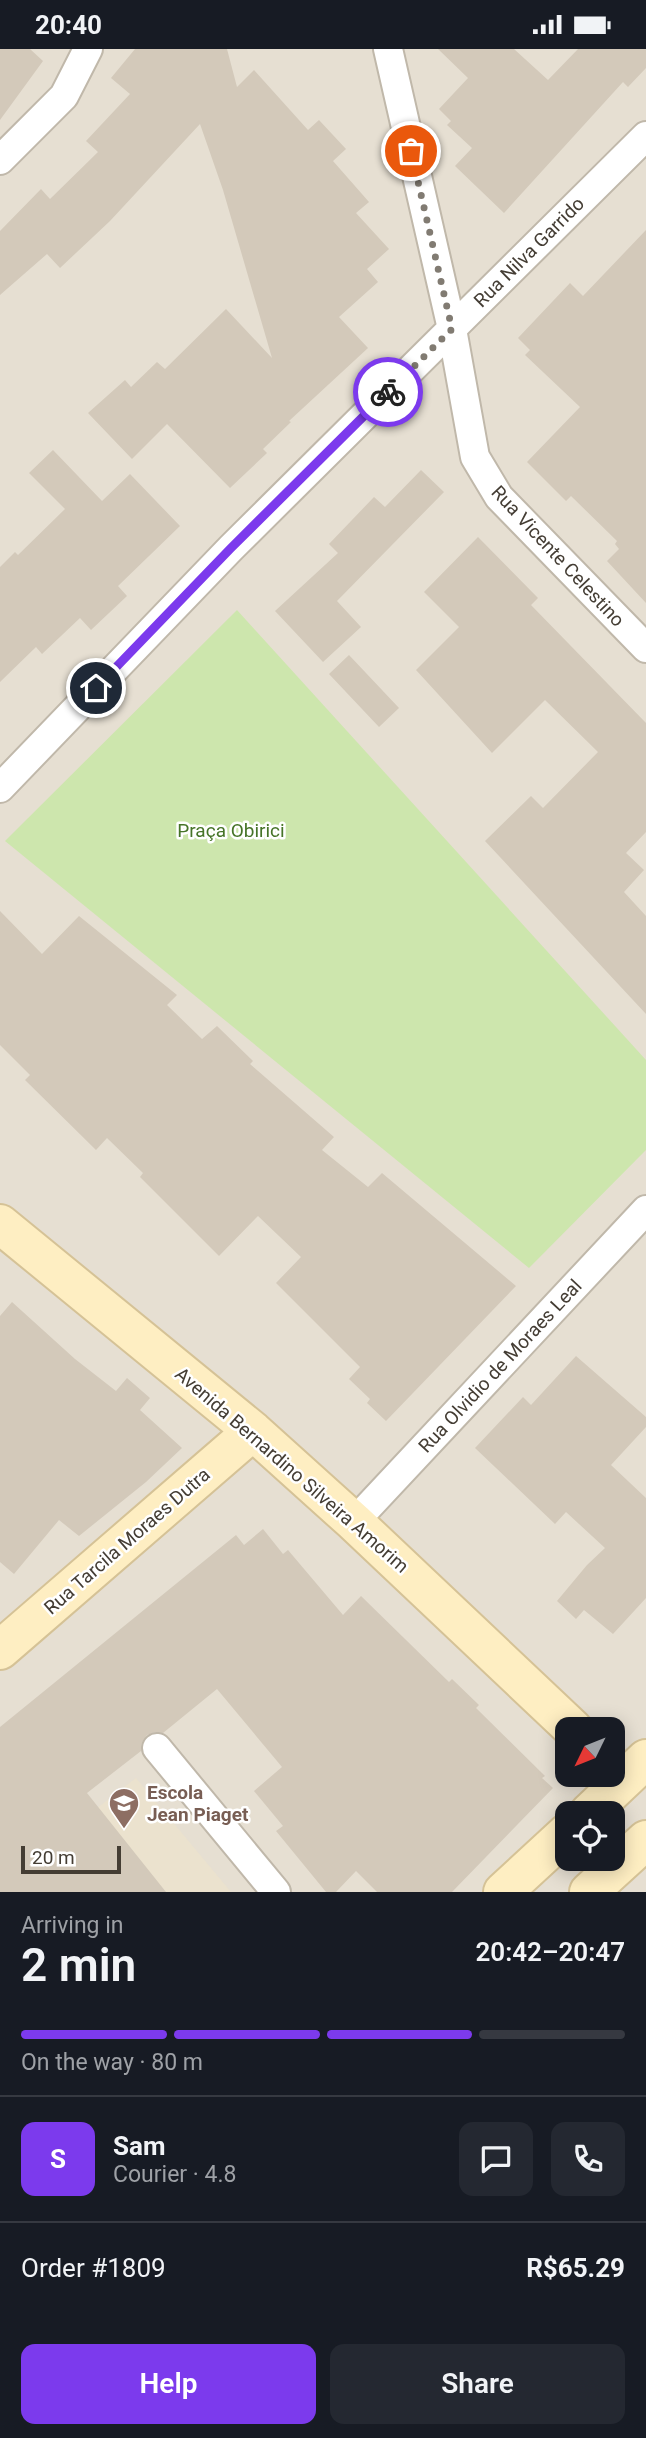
<!DOCTYPE html>
<meta charset="utf-8">
<style>
:root{--surface:#171b24;--page:#242831;--text:#f1f3f6;--muted:#9ea1a6;--line:#363941;--accent:#7c3aed}
body{margin:0;font-family:Roboto,sans-serif;background:var(--page);color:var(--text);height:100vh;display:flex;flex-direction:column;font-size:26px;white-space:nowrap}
*{box-sizing:border-box;margin:0}
p{font-size:23px;color:var(--muted)}
.icon{flex:none;width:38px;height:38px;fill:none;stroke:currentColor;stroke-width:2;stroke-linecap:round;stroke-linejoin:round}
.map{position:relative;height:1843px;overflow:hidden}
.details{display:flex;flex-direction:column;background:var(--surface);flex:1}
.details>*{flex:none}
.needle{width:46px;rotate:227deg}
.fabs{position:absolute;left:555px;top:1668px;display:grid;gap:14px}
.fabs a{display:grid;place-items:center;width:70px;height:70px;border-radius:14px;background:var(--surface);box-shadow:0 4px 18px #0003;font-size:35px}
.scale{position:absolute;left:21px;bottom:18px;width:100px;box-sizing:border-box;padding-left:7px;border:4px solid #443d34;border-top:0;font-size:19px;line-height:24px;white-space:nowrap;color:#443d34;-webkit-text-stroke:5px #fff;paint-order:stroke}
.pin{position:absolute;display:grid;place-items:center;width:60px;height:60px;color:#fff;margin:-30px;border:4px solid #fff;border-radius:50%;box-shadow:0 2px 7px #0007}
.courier{position:absolute;display:grid;place-items:center;width:70px;height:70px;margin:-35px;border:5px solid #7c3aed;border-radius:50%;background:#fff;color:#222;box-shadow:0 2px 9px #0007}
.summary em{font-style:normal;font-weight:600}
.summary div{display:flex;flex-direction:column-reverse}
.summary{display:flex;align-items:center;justify-content:space-between;height:119px;padding:0 21px}
h1{font-size:46px;font-weight:600;line-height:52px}
.bar{display:grid;grid-template-columns:repeat(4,1fr);gap:10px 7px;align-content:center;height:84px;padding:0 21px}
.bar i{height:9px;border-radius:5px;background:var(--line)}
.bar .current{background:var(--accent)}
.bar p{grid-column:span 4}
.line{display:flex;align-items:center;gap:18px;padding:0 21px;border-top:2px solid var(--line)}
.line div{flex:1}
.round{display:grid;place-items:center;flex:none;width:74px;height:74px;border-radius:14px;background:var(--page)}
.cta{display:flex;gap:14px;margin-top:auto;padding:14px 21px}
.cta a{flex:1;height:80px;border-radius:14px;background:var(--accent);color:#fff;font-size:28px;font-weight:600;line-height:80px;text-align:center}
.cta a+a{background:var(--page);color:var(--text)}
.status{display:flex;justify-content:space-between;align-items:center;height:49px;padding:0 35px;background:var(--surface);direction:ltr}
.status svg{height:19px;fill:currentColor}
.map>svg:first-child{display:block}
.residential{fill:#e6dfd2;fill-rule:evenodd}
.education{fill:#ebe2ce}
.green{fill:#cde6ad}
.building{fill:#d3c9ba}
.lines{fill:none;stroke-linecap:round;stroke-linejoin:round}
.street-casing{stroke:#c0b8aa;stroke-width:32}
.secondary-casing{stroke:#d5c296;stroke-width:42}
.street{stroke:#fff;stroke-width:28}
.secondary{stroke:#feeec2;stroke-width:38}
.done{stroke:#817b72;stroke-width:7;stroke-dasharray:0 12.6}
.route{stroke:#7c3aed;stroke-width:9}
.labels{text-anchor:middle;dominant-baseline:central;stroke-width:5;stroke-linejoin:round;paint-order:stroke}
.street-label{font-size:19px;fill:#443d34;stroke:#fff}
.park-label{font-size:19px;fill:#467428;stroke:#fff}
.education-label{font-size:19px;font-weight:bold;fill:#785e54;stroke:#fff;text-anchor:start}
</style>
<div class="status"><b>20:40</b><svg viewBox="0 0 49 12"><path d="M0 12V9h3v3zM5 12V6h3v6zM10 12V3h3v9zM15 12V0h3v12zM26 1h20v11H26zM47 4h2v5h-2z"/></svg></div>
<div class="map">
<svg width="646" height="1843" viewBox="0 0 646 1843">
<rect width="100%" height="100%" fill="#f2ede4"/>
<path class="residential" d="M0 0H646V1843H0ZM567 1680H612V1726H567ZM567 1764H612V1810H567Z"/>
<path class="education" d="M136 1729 231 1843H0V1834Z"/>
<path class="green" d="M237 561 646 1011V1101L529 1219 5 792Z"/>
<path class="building" d="M0 0H30L43 12 0 71Z
M135 0H227L237 38 254 21 308 81 319 71 346 100 333 112 369 153 356 164 389 200 367 220 378 233 339 268 368 299 289 372 291 373 263 400 267 404 230 439 167 375 132 410 88 364 125 331 131 338 157 313 165 320 226 260 272 309 223 141 200 75 110 172 60 219 47 205 0 246V182L41 140 50 150 98 103 86 92 130 45 111 29Z
M438 0H514L548 31 578 0H646V19L628 38 623 33 504 164 455 117 472 99 447 76 451 72 439 60 468 29Z
M646 181V554L607 512 619 500 615 495 617 492 571 447 566 452 527 413 580 358 525 306 530 301 518 289 570 234 583 247Z
M53 401 102 452 130 425 180 477 118 537 127 547 91 581 80 569 42 605 36 598 0 633V518L15 503 18 506 65 460 29 424Z
M421 421 444 443 337 552 361 578 323 613 275 562 338 504 329 495 374 448 385 458Z
M478 488 538 549 531 556 646 674V783L626 804 644 821 624 843 646 867V965L485 792 531 747 543 759 598 703 545 651 492 704 416 621 459 578 424 543Z
M349 606 399 659 379 678 329 625Z
M0 862 42 905 79 867 177 946 167 956 202 990 217 977 253 1012 250 1015 334 1088 322 1101 368 1138 382 1124 516 1237 386 1372 367 1354 370 1350 349 1330 360 1318 276 1234 301 1208 258 1167 219 1207 140 1128 143 1124 107 1089 96 1101 25 1031 30 1026 0 996Z
M12 1253 75 1310 116 1342 127 1329 150 1349 140 1361 182 1399 146 1433 79 1487 59 1471 14 1525 0 1513V1267Z
M576 1307 646 1368V1378L611 1416 646 1449V1549L613 1585 584 1561 576 1570 557 1552 587 1516 605 1499 566 1463 555 1475 475 1399 523 1348 531 1356Z
M263 1480 283 1505 288 1501 343 1566 361 1547 449 1633 452 1630 479 1656 476 1659 545 1727 542 1729 553 1739 452 1843H377L356 1822 336 1843H326L276 1782 283 1777 254 1742 282 1718 217 1640 163 1684 155 1683 147 1686 142 1693 141 1702 87 1744 166 1843H0V1678L236 1486 244 1496Z"/>
<g class="lines">
<g class="street-casing">
<path id="street" d="M388 0 452 280 475 408 499 448 646 599
M0 111 64 47 88 0
M0 739 231 499 646 87
M354 1473 646 1161
M157 1699 276 1843"/>
</g>
<g class="secondary-casing">
<path id="secondary" d="M0 1175 253 1382 354 1473 573 1680
M0 1601 253 1382
M589 1764 646 1710
M503 1843 567 1784
M589 1843 646 1791"/>
</g>
<use href="#street" class="street"/>
<use href="#secondary" class="secondary"/>
</g>
<g class="lines">
<path class="done" d="M388 343 452 280 411 102"/>
<path class="route" d="M96 639 231 499 388 343"/>
</g>
<defs>
<g id="school-pin" transform="scale(1.575)"><path d="M0 17L-7.5 6A9.5 9.5 0 1 1 7.5 6Z" fill="#8d6e63" stroke="#fff"/><path d="M0-5L7-2L0 1L-7-2ZM-4 1L0 2.5L4 1V4Q0 6-4 4Z" fill="#fff"/></g>
</defs>
<g fill-rule="evenodd">
<use href="#school-pin" x="124" y="1754"/>
</g>
<g class="labels">
<g class="street-label">
<text transform="translate(529 203) rotate(-45)">Rua Nilva Garrido</text>
<text transform="translate(558 507) rotate(47)">Rua Vicente Celestino</text>
<text transform="translate(500 1317) rotate(-47)">Rua Olvidio de Moraes Leal</text>
<text transform="translate(292 1421) rotate(41)">Avenida Bernardino Silveira Amorim</text>
<text transform="translate(127 1492) rotate(-41)">Rua Tarcila Moraes Dutra</text>
</g>
<g class="park-label">
<text x="231" y="781">Praça Obirici</text>
</g>
<g class="education-label">
<text x="147" y="1743">Escola<tspan x="147" dy="22">Jean Piaget</tspan></text>
</g>
</g>
</svg>
<div class="fabs">
<a><svg class="needle" viewBox="-14 -14 28 28"><path d="M0-13l5 13h-10z" fill="#e53935"/><path d="M0 13l5-13h-10z" fill="#9ea1a6"/></svg></a>
<a><svg class="icon" aria-label="locate" viewBox="0 0 24 24"><circle cx="12" cy="12" r="6"/><path d="M12 2v4M12 18v4M2 12h4M18 12h4"/></svg></a>
</div>
<div class="scale">20 m</div>
<div class="pin" style="left:411px;top:102px;background:#ea580c"><svg class="icon" aria-label="bag" viewBox="0 0 24 24"><path d="M5 8h14l-1 12H6zM9 8a3 3 0 0 1 6 0"/></svg></div>
<div class="pin" style="left:96px;top:639px;background:#1f2937"><svg class="icon" aria-label="home" viewBox="0 0 24 24"><path d="M3 11l9-7 9 7M6 9v11h12V9"/></svg></div>
<div class="courier" style="left:388px;top:343px"><svg class="icon" aria-label="bike" viewBox="0 0 24 24"><circle cx="6" cy="16" r="4"/><circle cx="18" cy="16" r="4"/><path d="M6 16l4-8h5l3 8M10 8l3 8H6M13 5h3"/></svg></div>
</div>
<section class="details">
<div class="summary"><div><h1>2 min</h1><p>Arriving in</p></div><em>20:42–20:47</em></div>
<div class="bar"><i class="current"></i><i class="current"></i><i class="current"></i><i></i><p>On the way · 80 m</p></div>
<div class="line" style="height:126px"><b class="round" style="background:var(--accent);color:#fff">S</b><div><b>Sam</b><p>Courier · 4.8</p></div><a class="round"><svg class="icon" aria-label="chat" viewBox="0 0 24 24"><path d="M4 5h16v11H9l-5 4z"/></svg></a><a class="round"><svg class="icon" aria-label="phone" viewBox="0 0 24 24"><path d="M5 4h4l2 5-3 2q2 4 5 5l2-3 5 2v4C11 20 4 13 5 4z"/></svg></a></div>
<div class="line" style="height:91px"><div>Order #1809</div><b>R$65.29</b></div>
<div class="cta"><a>Help</a><a>Share</a></div>
</section>
